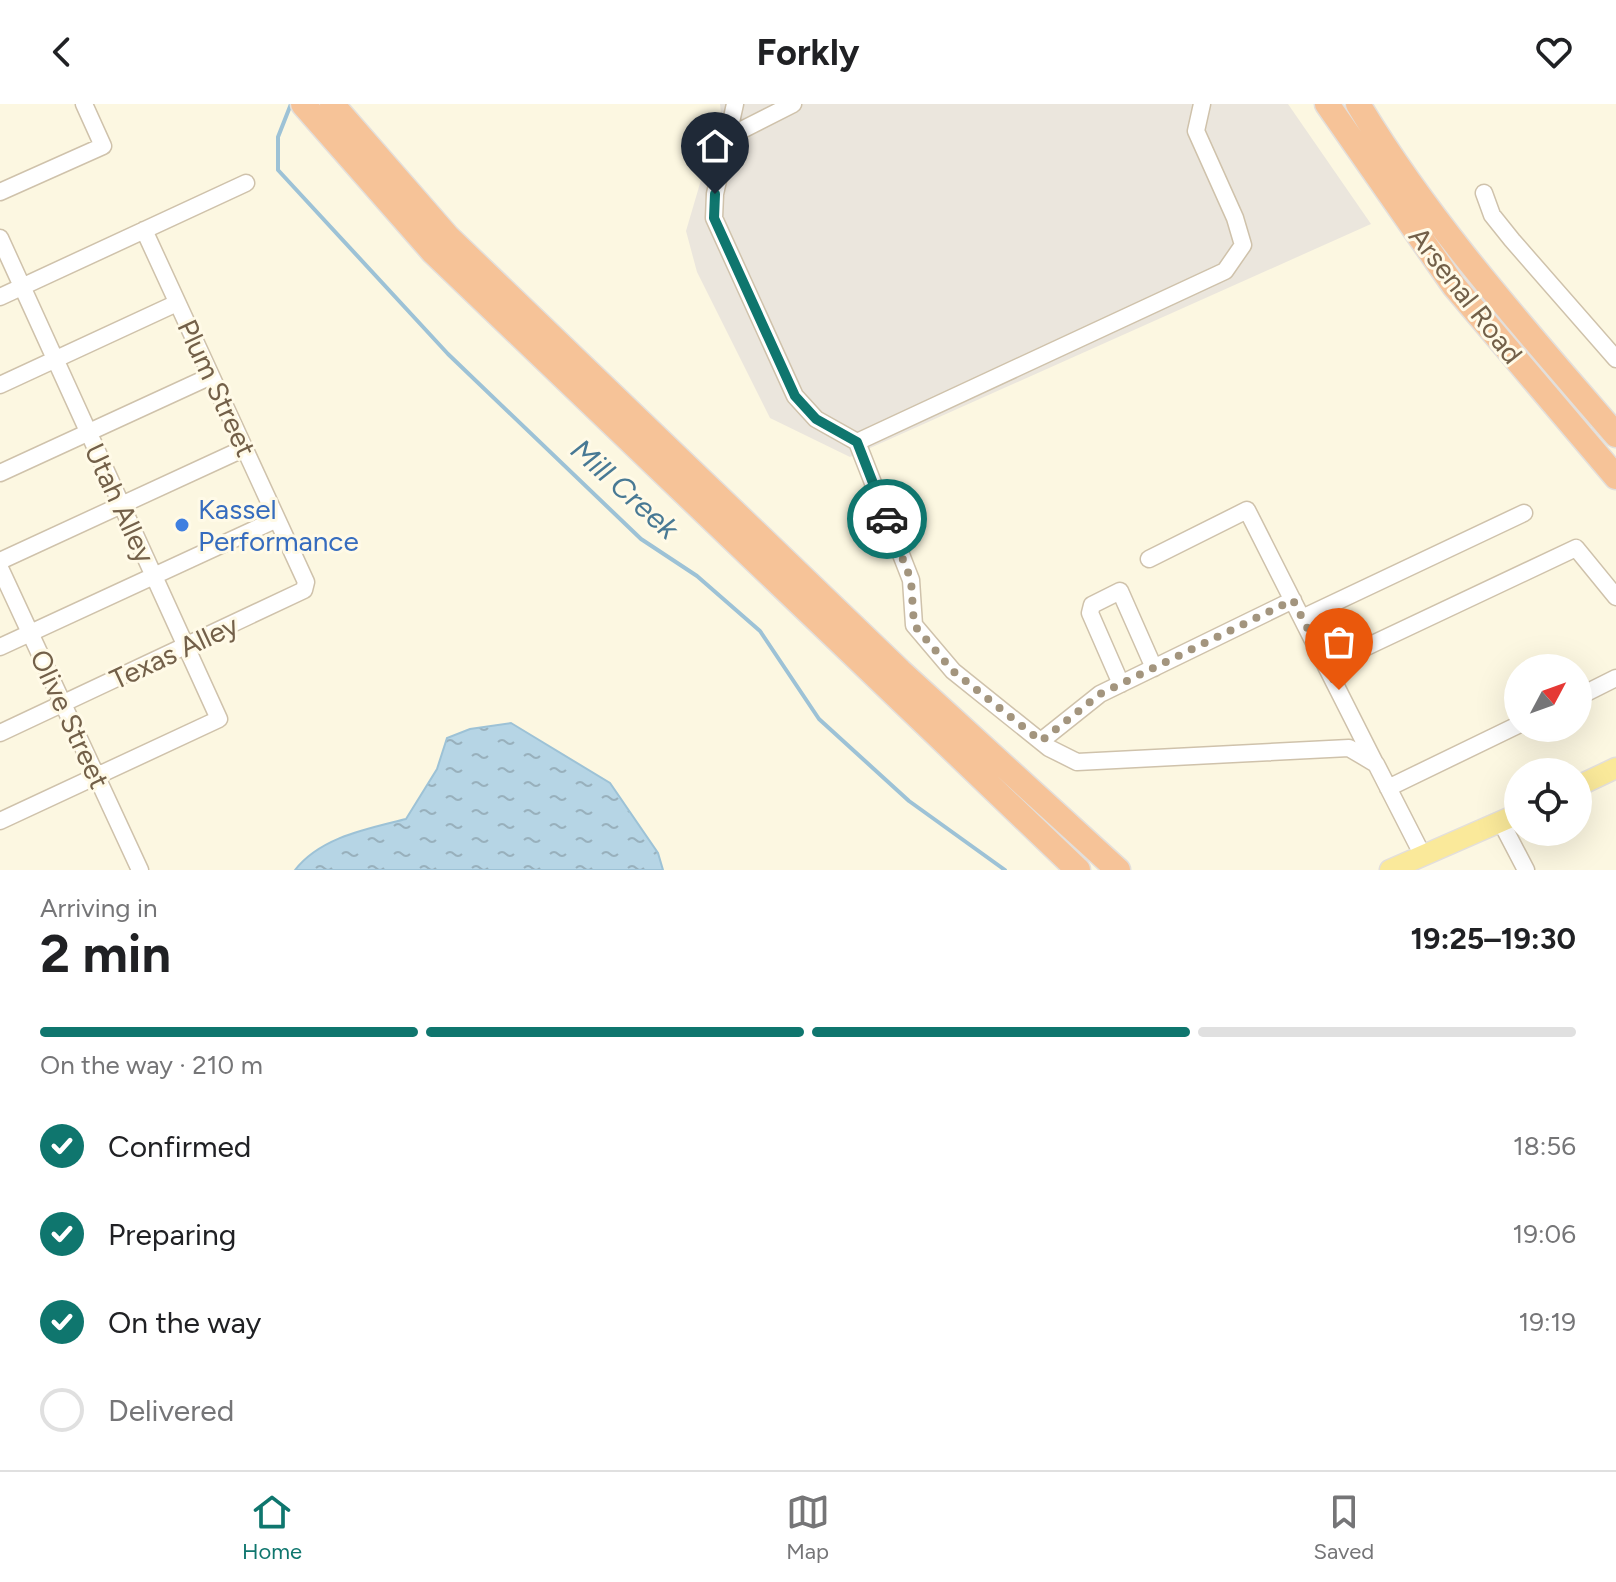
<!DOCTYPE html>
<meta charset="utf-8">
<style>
:root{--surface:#fff;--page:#f6f6f6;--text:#202124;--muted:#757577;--line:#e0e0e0;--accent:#0f766e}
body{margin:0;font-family:Figtree,sans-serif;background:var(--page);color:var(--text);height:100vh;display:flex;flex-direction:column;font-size:30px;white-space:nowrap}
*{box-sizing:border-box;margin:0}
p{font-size:26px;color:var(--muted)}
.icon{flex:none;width:44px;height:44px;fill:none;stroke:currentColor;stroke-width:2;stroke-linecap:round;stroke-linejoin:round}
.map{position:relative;height:766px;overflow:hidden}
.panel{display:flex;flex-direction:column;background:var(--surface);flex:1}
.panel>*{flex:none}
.needle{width:52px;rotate:49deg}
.tools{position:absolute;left:1504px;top:550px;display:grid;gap:16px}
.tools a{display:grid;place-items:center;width:88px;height:88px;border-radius:50%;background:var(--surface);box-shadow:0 8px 32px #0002;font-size:40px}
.pin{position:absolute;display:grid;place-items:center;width:68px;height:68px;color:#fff;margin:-82px -34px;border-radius:50% 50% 50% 0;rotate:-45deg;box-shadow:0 0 8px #0007}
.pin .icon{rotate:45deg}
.courier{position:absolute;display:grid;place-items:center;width:80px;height:80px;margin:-40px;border:6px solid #0f766e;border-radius:50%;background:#fff;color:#222;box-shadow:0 2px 10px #0007}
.headline em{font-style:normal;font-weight:700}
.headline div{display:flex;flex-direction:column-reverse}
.headline{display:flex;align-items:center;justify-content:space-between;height:136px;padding:0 40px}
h1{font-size:52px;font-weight:700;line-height:60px}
.bar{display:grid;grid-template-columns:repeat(4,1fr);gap:12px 8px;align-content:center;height:96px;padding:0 40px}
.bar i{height:10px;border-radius:6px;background:var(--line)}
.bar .selected{background:var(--accent)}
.bar p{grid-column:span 4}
ol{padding:0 40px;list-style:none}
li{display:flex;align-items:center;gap:24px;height:88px}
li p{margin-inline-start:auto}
li .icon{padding:8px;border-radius:50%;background:var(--accent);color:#fff;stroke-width:4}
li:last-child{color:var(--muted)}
li i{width:44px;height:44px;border:4px solid var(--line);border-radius:50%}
header{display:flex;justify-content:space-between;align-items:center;height:104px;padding:0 40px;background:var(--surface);font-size:36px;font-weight:700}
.tab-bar{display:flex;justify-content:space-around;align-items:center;height:112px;border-top:2px solid var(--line);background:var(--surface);font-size:22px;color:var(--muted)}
.tab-bar a{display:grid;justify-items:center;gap:4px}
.tab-bar .selected{color:var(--accent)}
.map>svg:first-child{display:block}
.industrial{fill:#ebe6dd}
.water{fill:url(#water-ripples);stroke:#9dc2d6;stroke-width:2}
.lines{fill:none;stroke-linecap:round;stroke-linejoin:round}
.stream{stroke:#9dc2d6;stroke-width:4}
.minor-casing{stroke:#cfc2ab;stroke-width:19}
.major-casing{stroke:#e3dfdb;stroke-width:23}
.highway-casing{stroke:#e3dfdb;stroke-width:27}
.minor{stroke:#fff;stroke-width:16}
.major{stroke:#fae99a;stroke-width:20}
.highway{stroke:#f6c398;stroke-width:24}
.done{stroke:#a3957e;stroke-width:8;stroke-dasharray:0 14.4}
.route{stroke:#0f766e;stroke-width:10}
.shop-dot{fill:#3f7fe0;stroke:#fffae7;stroke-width:3}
.labels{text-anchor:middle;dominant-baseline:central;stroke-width:6;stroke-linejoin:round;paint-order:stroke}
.street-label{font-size:28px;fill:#736049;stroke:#fffae7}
.shop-label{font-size:28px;fill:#366cbe;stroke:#fffae7;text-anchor:start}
.water-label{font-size:30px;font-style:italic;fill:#487994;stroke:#fffae7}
</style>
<header><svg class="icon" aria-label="back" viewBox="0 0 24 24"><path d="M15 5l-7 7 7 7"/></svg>Forkly<svg class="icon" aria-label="heart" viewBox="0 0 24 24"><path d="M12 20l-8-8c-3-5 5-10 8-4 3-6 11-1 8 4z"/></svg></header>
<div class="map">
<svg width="1616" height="766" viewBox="0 0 1616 766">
<defs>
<pattern id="water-ripples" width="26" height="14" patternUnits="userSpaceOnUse" patternTransform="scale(2)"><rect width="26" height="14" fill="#b6d5e5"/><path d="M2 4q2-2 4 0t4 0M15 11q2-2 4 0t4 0" fill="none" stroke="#98b0bc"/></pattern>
</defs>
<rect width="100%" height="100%" fill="#fcf7e1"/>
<path class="industrial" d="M720 0H1288L1371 120 850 353 770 314 697 168 686 127 721 8Z"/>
<path class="water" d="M511 619 610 679 658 749 663 766H295C321 733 367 725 406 715L437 665 447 634 470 625Z"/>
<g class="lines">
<path class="stream" d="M291 0 278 33V66L448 250 641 435 697 472 760 527 819 615 909 697 1005 766"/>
<g class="minor-casing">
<path id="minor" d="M735 0 715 90 714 114 795 292 816 315 857 338 911 476 914 521 953 567 1049 644 1077 658 1349 644 1376 660 1423 752
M728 33 793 0
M0 88 103 42 84 0
M1484 89 1492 111 1512 136 1616 255
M0 134 219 615 0 717
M0 193 246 79
M0 281 177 199
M857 338 1225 167 1243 141 1235 114 1196 27 1202 0
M0 369 211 272
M1149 455 1247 406 1375 659
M0 457 245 344
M0 464 140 766
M1302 514 1524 409
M0 543 277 415
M1326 562 1576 444 1616 493
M1121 580 1090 509 1092 501 1120 487 1154 564
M1578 593 1616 574
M0 629 304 486 306 478 144 126
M1041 637 1100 590 1293 496
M1388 684 1518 621
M1501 718 1526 766"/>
</g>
<g class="major-casing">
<path id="major" d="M1578 682 1616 664
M1390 766 1518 710"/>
</g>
<g class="highway-casing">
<path id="highway" d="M303 0 433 148 1078 766
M332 0 448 133 900 567 1118 766
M1327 0 1454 182 1616 373
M1358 0C1430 120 1525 225 1616 331"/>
</g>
<use href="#minor" class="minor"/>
<use href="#major" class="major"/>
<use href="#highway" class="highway"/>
</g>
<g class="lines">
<path class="done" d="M887 415 911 476 914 521 953 567 1041 637 1100 590 1293 496 1339 586"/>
<path class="route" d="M715 90 714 114 795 292 816 315 857 338 887 415"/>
</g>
<circle class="shop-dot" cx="182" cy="421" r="8"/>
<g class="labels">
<g class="street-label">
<text transform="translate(1466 191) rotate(52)">Arsenal Road</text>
<text transform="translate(217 284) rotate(65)">Plum Street</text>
<text transform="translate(120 399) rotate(65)">Utah Alley</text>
<text transform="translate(174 548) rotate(-25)">Texas Alley</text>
<text transform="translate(70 615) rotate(65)">Olive Street</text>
</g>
<g class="shop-label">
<text x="198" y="405">Kassel<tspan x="198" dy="32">Performance</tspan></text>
</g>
<g class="water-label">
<text transform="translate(625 385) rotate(42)">Mill Creek</text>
</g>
</g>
</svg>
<div class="tools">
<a><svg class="needle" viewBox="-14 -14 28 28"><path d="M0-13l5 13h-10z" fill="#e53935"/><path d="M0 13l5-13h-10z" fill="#757577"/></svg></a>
<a><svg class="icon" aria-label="locate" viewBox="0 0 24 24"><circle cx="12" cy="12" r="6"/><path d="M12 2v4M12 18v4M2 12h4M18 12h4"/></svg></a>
</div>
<div class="pin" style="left:1339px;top:586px;background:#ea580c"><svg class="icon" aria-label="bag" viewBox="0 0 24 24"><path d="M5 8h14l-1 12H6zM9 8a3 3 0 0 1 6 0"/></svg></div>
<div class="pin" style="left:715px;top:90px;background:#1f2937"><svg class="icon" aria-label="home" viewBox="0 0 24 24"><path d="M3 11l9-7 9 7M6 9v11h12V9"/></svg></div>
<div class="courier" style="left:887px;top:415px"><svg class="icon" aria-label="car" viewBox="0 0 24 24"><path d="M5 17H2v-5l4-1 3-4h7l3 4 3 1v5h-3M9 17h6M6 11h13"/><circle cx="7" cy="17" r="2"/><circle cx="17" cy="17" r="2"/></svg></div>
</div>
<section class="panel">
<div class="headline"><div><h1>2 min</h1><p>Arriving in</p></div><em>19:25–19:30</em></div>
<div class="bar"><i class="selected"></i><i class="selected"></i><i class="selected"></i><i></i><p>On the way · 210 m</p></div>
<ol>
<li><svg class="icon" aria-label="check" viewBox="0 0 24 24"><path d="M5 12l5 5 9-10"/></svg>Confirmed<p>18:56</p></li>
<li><svg class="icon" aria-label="check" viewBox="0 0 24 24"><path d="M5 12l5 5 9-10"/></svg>Preparing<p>19:06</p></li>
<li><svg class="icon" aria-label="check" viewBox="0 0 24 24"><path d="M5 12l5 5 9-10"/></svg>On the way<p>19:19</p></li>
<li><i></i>Delivered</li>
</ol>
</section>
<nav class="tab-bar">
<a class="selected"><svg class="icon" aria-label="home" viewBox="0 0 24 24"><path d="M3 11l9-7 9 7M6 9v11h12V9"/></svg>Home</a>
<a><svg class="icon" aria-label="map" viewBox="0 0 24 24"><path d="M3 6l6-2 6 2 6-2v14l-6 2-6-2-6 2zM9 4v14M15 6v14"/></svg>Map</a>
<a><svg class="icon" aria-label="saved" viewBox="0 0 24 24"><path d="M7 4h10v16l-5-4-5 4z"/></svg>Saved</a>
</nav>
